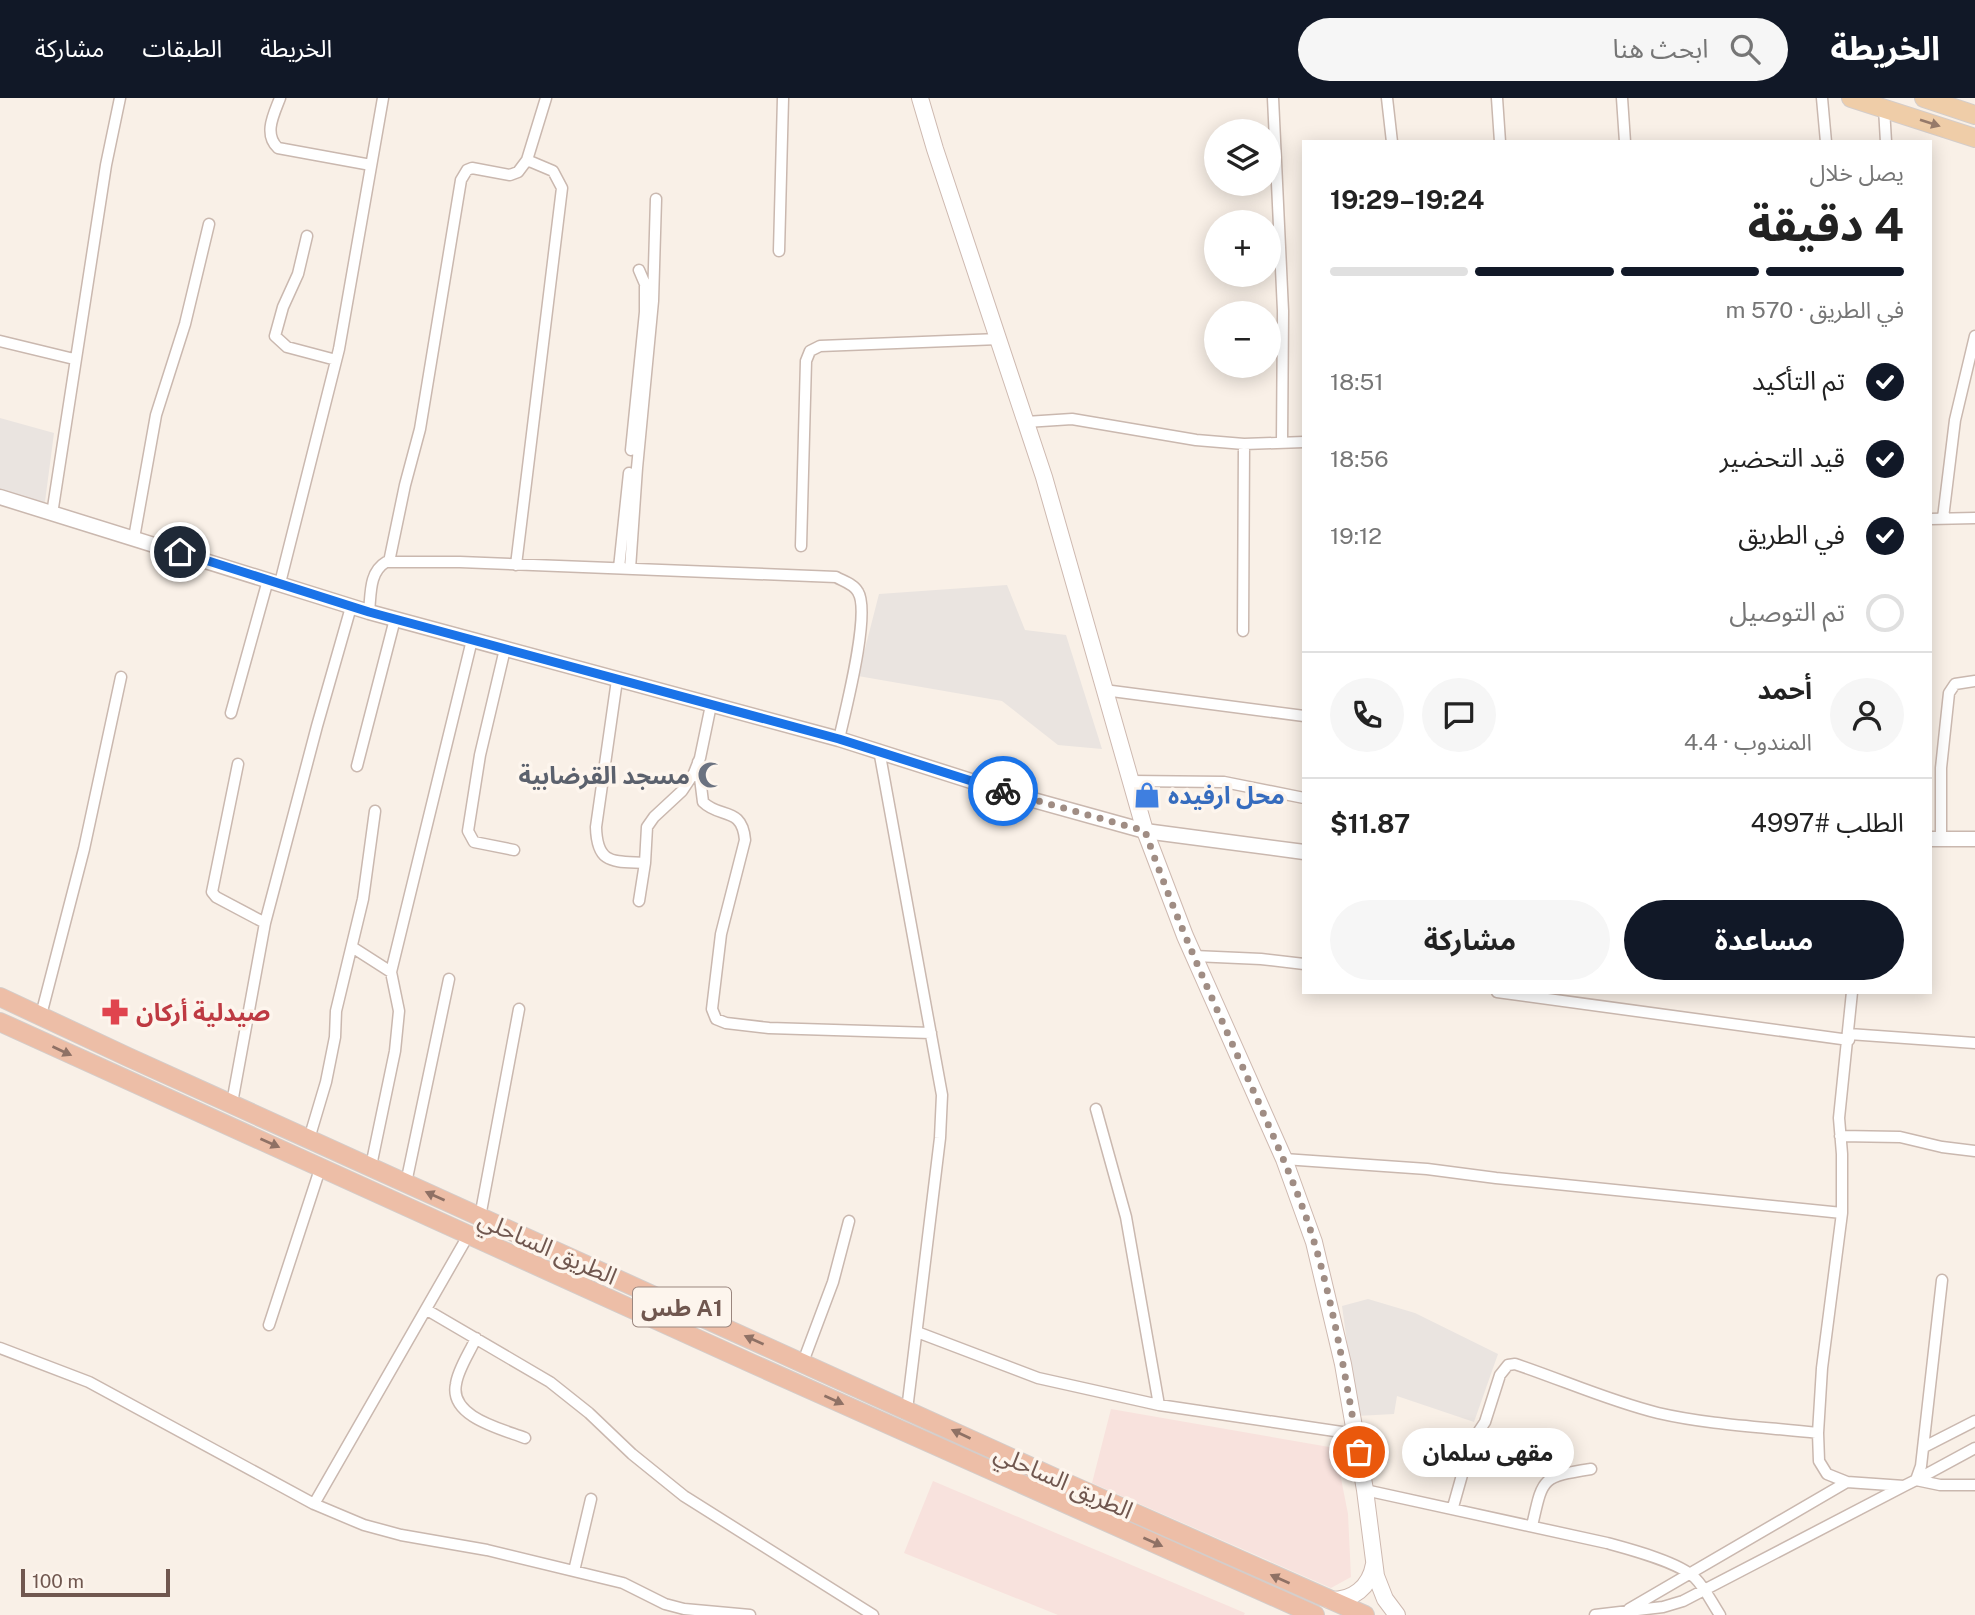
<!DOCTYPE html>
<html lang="ar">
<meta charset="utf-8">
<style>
:root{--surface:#fff;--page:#f6f6f6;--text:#222;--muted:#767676;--line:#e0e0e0;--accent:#111827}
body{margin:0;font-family:"Public Sans","Noto Sans Arabic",sans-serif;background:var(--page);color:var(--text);direction:rtl;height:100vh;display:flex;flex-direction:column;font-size:26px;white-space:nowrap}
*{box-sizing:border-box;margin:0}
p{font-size:23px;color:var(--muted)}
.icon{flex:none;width:38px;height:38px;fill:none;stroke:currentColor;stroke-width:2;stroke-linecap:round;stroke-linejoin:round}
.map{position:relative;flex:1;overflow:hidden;direction:ltr}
.drawer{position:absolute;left:1302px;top:42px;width:630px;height:854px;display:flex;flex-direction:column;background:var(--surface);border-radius:0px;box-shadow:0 4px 18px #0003;direction:rtl}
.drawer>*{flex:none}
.controls{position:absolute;left:1204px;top:21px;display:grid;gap:14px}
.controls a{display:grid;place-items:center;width:77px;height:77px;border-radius:50%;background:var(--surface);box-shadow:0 4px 18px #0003;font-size:35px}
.scale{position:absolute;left:21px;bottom:18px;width:149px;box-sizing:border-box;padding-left:7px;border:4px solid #70574f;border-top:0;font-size:19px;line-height:24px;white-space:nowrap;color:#70574f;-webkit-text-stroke:5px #fdf5ed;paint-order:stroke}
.pin{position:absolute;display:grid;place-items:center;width:60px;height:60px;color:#fff;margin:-30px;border:4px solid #fff;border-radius:50%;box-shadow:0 2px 7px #0007}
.courier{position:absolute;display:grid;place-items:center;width:70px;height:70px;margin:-35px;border:5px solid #1a73e8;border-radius:50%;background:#fff;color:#222;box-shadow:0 2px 9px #0007}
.bubble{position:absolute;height:49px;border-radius:24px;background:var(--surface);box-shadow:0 4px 18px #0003;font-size:23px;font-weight:700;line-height:49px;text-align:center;direction:rtl}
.overview em{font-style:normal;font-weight:700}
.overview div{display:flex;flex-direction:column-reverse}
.overview{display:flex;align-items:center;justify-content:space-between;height:119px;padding:0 28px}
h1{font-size:46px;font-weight:700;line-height:52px}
.bar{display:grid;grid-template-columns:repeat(4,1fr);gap:10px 7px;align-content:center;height:84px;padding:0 28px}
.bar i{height:9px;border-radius:5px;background:var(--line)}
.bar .active{background:var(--accent)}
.bar p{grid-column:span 4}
.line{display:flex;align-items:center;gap:18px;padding:0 28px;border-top:2px solid var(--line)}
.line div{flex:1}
.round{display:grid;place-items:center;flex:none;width:74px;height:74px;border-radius:37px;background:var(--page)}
ol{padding:0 28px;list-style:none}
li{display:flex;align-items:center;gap:21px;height:77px}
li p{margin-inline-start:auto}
li .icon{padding:7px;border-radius:50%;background:var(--accent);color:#fff;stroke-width:4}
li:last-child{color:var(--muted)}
li i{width:38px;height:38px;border:4px solid var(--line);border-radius:50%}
.cta{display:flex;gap:14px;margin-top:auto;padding:14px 28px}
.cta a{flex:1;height:80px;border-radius:42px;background:var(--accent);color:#fff;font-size:28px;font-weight:700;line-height:80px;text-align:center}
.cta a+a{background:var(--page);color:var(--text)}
header{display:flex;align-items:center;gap:42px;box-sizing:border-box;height:98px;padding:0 35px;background:var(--accent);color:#fff}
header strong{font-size:33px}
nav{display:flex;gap:38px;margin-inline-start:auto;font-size:24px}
.search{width:490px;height:63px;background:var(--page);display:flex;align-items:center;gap:18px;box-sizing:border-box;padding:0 24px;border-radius:38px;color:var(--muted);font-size:26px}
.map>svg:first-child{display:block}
.commercial{fill:#f8e2dd}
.industrial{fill:#eae4e0}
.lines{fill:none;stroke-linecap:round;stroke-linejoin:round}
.minor-casing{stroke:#cab8af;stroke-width:13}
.tertiary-casing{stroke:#cab8af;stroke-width:17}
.secondary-casing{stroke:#ceb9b0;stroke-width:18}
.primary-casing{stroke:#d4cdca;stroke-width:20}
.trunk-casing{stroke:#d4cdca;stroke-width:20}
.minor{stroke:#fff;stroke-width:10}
.tertiary{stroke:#fff;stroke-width:14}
.secondary{stroke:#fff;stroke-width:16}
.primary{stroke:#efcda8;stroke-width:18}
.trunk{stroke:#edbea7;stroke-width:18}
.oneway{fill:#967a6a}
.oneway2{fill:#8f7165}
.done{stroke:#a08d84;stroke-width:7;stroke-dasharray:0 12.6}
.route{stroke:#1a73e8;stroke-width:9}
.labels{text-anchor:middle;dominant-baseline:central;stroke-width:7;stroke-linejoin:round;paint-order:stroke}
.shield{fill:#fdf5ed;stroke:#9a867e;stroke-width:2}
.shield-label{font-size:23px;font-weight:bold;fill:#70574f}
.worship-label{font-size:24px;font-weight:bold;fill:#5b616d;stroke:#fdf5ed;text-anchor:end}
.shop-label{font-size:24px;font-weight:bold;fill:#366cbe;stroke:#fdf5ed;text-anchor:start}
.health-label{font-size:24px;font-weight:bold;fill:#be3a42;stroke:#fdf5ed;text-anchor:start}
.street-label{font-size:24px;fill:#70574f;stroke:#fdf5ed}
</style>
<header>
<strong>الخريطة</strong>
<div class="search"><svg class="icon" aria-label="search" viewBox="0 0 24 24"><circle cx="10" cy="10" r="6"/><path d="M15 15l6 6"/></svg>ابحث هنا</div>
<nav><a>الخريطة</a><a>الطبقات</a><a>مشاركة</a></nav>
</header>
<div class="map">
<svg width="1975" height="1517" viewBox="0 0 1975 1517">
<rect width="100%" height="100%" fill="#f9f0e7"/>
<path class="commercial" d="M1111 1311 1335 1350 1348 1416 1351 1479 1331 1490 1092 1385Z
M933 1383 1245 1515 1244 1517H1058L904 1455Z"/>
<path class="industrial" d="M0 320 54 335 43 419 0 404Z
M1007 487 1025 532 1066 537 1102 651 1058 647 1002 603 858 578 879 496Z
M1368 1201 1415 1215 1498 1256 1474 1324 1397 1298 1394 1316 1357 1318 1342 1208Z"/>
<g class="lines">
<g class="minor-casing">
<path id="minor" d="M280 0C274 16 263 36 278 50L371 67
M1273 0 1283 213 1282 344
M1387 0 1392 44
M1497 0 1500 44
M1622 0 1625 44
M1822 0 1826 44
M1884 10 1886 44
M307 138 298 176 283 209 275 238 287 249 336 262
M779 153 783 0
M0 243 74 261
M1026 324 1072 321 1196 342 1244 346 1304 344
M631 352 645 214V186L639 172
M52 416 106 67 120 0
M1943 420 1955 322 1975 238
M1930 421 1975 420
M134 440 156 317 185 226 209 126
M801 448 806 263 810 253 820 248 999 241
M389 464 405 387 420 331 461 82 467 72 472 70 510 77 518 74 527 62 546 0
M516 467 562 90 553 73 527 62
M619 470 629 375
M630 471 637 370 653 203 656 101
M280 485 339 251 383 0
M369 514C371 496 369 474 386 464H460L836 479C843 483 854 486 858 494 871 515 845 614 839 641
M1243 533 1244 346
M505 551 480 657 468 733 474 744 514 752
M617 582 596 729C597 767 613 763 645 765
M1104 592 1304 618
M231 615 268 482
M879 652 942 997 940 1040 907 1312
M698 664 703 704C720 721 742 708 745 742L721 836 712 911 716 921 726 925 769 930 931 935
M238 666 212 794 216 799 265 825
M357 668 395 521
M1131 683 1224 684 1304 700
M1941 741V670L1949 595 1955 586 1975 583
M639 803 645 765 647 729 654 719 682 693 694 675 700 660 711 607
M352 849 391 874
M1194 858 1261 861 1304 866
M1497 894 1849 942
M1852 894 1839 1020 1842 1056V1115L1822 1270 1818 1335 1819 1363 1827 1376 1847 1384 1904 1388 1916 1382 1940 1387H1975
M41 917 84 751 121 579
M1849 936 1975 945
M232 1005 265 825 317 628 351 509
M1096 1011 1126 1119 1159 1307
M1840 1038 1900 1039 1942 1049 1975 1053
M309 1041 326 984 335 939 336 913 363 801 375 713
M1284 1061 1427 1071 1496 1080 1842 1115
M371 1068 395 953 399 913 391 874 472 542
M406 1085 449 881
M480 1119 519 911
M427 1212 550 1284 589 1315 632 1356 684 1398 873 1517
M269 1227 321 1068
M917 1234 1038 1280 1159 1307 1355 1336
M476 1240C470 1254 458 1271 456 1286 449 1319 502 1331 525 1340
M0 1250 89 1284 314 1406 364 1427 401 1437 487 1452 623 1485 665 1506 684 1511 750 1517
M803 1264 833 1184 849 1123
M1924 1349 1975 1323
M1916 1382 1921 1368 1942 1182
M1916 1382 1975 1350
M1365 1392 1607 1445C1629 1451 1679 1464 1695 1480 1705 1490 1712 1505 1720 1517
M314 1406 469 1136
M1453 1409 1471 1345 1485 1324 1500 1277 1508 1267 1515 1266C1563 1282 1609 1303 1658 1315 1710 1327 1765 1329 1818 1335
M1532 1428C1543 1379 1541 1379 1591 1371
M574 1473 591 1401
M1629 1511 1847 1384
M1595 1517 1663 1509 1683 1503 1904 1388"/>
</g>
<g class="tertiary-casing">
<path id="tertiary" d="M0 399 369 514 839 641 1015 697 1145 733 1304 754
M1930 741H1975"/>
</g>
<g class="secondary-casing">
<path id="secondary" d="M920 0 935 51 1044 379 1145 733 1185 838 1284 1061 1314 1144 1343 1266 1365 1392 1376 1478 1385 1501 1397 1517
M1329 1502C1353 1503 1370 1489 1374 1466"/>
</g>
<g class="primary-casing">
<path id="primary" d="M1851 0 1975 40
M1924 0 1975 17"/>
</g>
<g class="trunk-casing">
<path id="trunk" d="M0 899 128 959 1071 1387 1365 1517
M0 924 753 1266 1315 1517"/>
</g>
<use href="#minor" class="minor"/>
<use href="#tertiary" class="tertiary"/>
<use href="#secondary" class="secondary"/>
<use href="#primary" class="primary"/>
<use href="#trunk" class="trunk"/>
</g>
<defs><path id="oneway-solid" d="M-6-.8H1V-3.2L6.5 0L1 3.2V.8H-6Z" transform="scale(1.75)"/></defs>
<use class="oneway" href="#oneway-solid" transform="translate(1930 25) rotate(18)"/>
<g class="oneway2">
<use href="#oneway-solid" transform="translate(62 953) rotate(25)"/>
<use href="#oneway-solid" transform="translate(270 1045) rotate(24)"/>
<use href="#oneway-solid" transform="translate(435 1098) rotate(-156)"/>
<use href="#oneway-solid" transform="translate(754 1242) rotate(-156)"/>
<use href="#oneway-solid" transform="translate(834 1302) rotate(24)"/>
<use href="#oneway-solid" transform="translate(961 1336) rotate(-155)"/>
<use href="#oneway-solid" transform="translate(1153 1444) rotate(24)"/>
<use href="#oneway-solid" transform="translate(1280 1481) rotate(-156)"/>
</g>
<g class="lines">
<path class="done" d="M1003 693 1145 733C1177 825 1218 914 1258 1003 1274 1040 1291 1077 1305 1116 1332 1193 1344 1274 1359 1354"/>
<path class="route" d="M180 454 369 514 839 641 1003 693"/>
</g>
<defs>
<g id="mosque-bare" transform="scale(2.1)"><path d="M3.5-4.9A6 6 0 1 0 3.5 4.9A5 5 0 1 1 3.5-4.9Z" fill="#6b7280" stroke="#fdf5ed" stroke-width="2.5" paint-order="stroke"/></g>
<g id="shop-bare" transform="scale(2.1)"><path d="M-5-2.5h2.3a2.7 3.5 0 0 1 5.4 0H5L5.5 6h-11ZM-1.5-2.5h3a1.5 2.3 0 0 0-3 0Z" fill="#3f7fe0" stroke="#fdf5ed" stroke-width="2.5" paint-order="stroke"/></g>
<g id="pharmacy-bare" transform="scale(2.1)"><path d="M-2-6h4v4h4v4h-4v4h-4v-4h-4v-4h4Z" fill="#e0444e" stroke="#fdf5ed" stroke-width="2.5" paint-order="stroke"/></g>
</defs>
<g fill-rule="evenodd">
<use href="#mosque-bare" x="711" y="677"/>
<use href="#shop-bare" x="1147" y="697"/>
<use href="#pharmacy-bare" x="115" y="914"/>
</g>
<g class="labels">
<rect class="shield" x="633" y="1189.5" width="98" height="39" rx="5"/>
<g class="shield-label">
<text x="682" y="1209">طس A1</text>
</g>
<g class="worship-label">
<text x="690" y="677">مسجد القرضابية</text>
</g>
<g class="shop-label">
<text x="1168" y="697">محل ارفيده</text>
</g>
<g class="health-label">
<text x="136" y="914">صيدلية أركان</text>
</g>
<g class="street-label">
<text transform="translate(548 1149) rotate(24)">الطريق الساحلي</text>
<text transform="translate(1064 1383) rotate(24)">الطريق الساحلي</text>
</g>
</g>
</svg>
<div class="controls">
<a><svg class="icon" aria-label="layers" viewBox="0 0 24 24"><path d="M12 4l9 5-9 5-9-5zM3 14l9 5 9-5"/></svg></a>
<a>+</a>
<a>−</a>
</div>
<div class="scale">100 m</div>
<div class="pin" style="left:1359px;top:1354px;background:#ea580c"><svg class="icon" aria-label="bag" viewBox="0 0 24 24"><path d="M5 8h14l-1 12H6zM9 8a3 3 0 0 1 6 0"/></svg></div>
<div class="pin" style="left:180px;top:454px;background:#1f2937"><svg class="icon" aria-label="home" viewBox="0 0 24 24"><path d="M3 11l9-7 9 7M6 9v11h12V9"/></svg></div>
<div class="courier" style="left:1003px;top:693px"><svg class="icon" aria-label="bike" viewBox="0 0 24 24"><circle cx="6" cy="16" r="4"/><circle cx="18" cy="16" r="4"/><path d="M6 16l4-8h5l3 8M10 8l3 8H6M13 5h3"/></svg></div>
<div class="bubble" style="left:1402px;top:1330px;width:172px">مقهى سلمان</div>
<section class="drawer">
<div class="overview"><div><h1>4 دقيقة</h1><p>يصل خلال</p></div><em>19:24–19:29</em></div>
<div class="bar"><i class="active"></i><i class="active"></i><i class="active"></i><i></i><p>في الطريق · 570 m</p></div>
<ol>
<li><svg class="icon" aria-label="check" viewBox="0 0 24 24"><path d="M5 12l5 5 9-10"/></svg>تم التأكيد<p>18:51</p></li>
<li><svg class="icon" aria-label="check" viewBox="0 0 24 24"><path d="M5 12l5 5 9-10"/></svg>قيد التحضير<p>18:56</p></li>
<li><svg class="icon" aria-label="check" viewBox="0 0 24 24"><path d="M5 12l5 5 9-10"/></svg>في الطريق<p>19:12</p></li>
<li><i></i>تم التوصيل</li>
</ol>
<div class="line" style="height:126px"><a class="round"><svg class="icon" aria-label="person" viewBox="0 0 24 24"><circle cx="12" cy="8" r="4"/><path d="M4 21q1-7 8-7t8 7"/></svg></a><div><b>أحمد</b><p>المندوب · 4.4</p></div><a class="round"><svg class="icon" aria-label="chat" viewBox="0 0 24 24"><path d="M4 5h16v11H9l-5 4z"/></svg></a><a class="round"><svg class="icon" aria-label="phone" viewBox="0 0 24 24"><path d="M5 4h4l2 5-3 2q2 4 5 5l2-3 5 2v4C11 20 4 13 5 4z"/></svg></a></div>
<div class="line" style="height:91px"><div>الطلب #4997</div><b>$11.87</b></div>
<div class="cta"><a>مساعدة</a><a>مشاركة</a></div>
</section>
</div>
